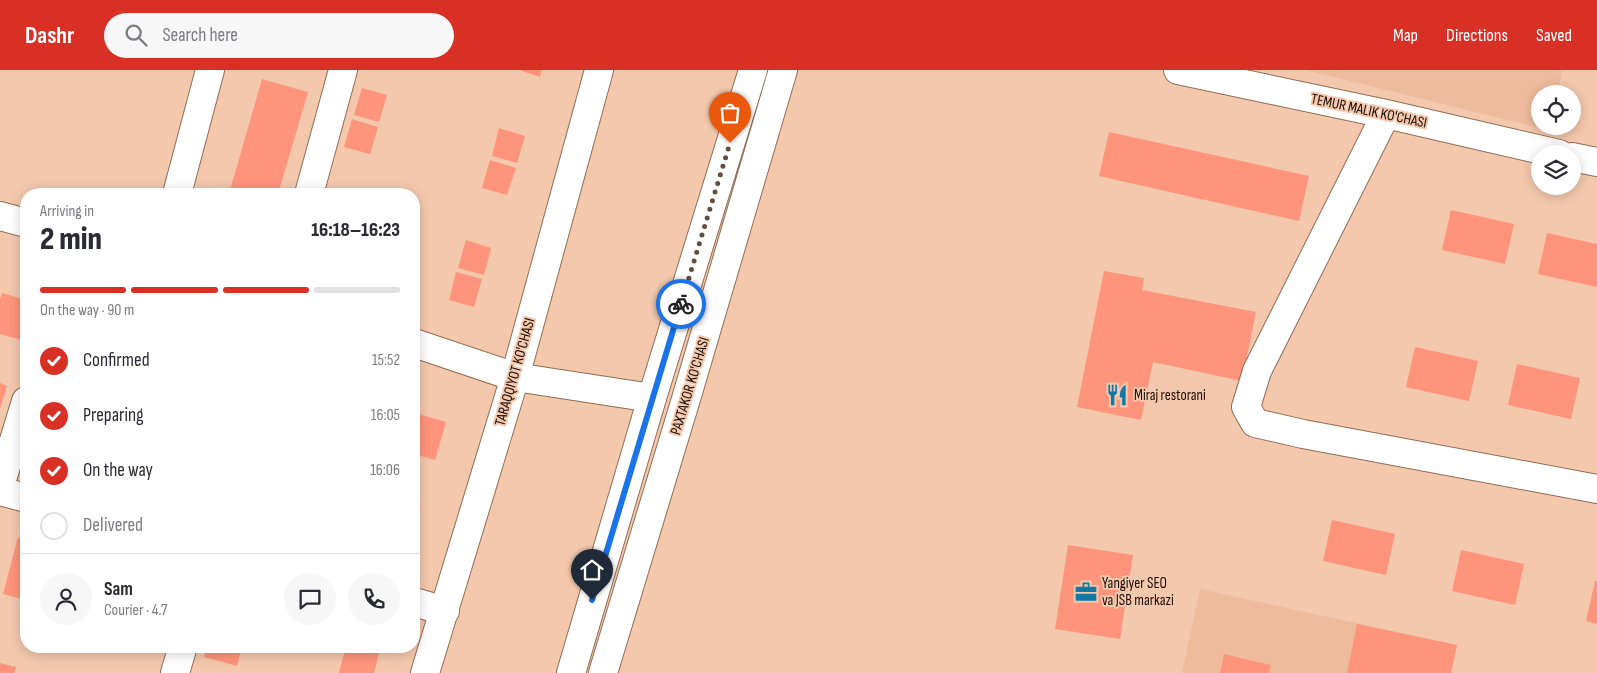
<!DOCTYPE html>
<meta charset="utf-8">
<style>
:root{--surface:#fff;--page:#f7f7f7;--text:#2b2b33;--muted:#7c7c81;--line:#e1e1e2;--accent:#d93025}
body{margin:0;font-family:"Sofia Sans Condensed",sans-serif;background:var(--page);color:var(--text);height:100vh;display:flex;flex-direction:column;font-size:19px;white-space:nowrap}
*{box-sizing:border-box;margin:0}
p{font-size:16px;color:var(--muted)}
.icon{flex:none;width:28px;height:28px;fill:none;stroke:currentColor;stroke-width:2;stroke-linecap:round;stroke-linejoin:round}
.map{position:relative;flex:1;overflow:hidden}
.sheet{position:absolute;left:20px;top:118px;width:400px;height:465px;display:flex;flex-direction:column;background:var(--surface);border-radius:20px;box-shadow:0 2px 12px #0003}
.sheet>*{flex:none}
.tools{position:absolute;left:1531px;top:15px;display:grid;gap:10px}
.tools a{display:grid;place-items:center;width:50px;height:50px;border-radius:50%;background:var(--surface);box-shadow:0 2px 12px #0003;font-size:25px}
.pin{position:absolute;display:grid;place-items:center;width:42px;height:42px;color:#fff;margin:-51px -21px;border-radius:50% 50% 50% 0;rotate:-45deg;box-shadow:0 0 5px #0007}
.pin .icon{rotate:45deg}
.courier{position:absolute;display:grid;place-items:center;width:50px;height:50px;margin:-25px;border:4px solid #1a73e8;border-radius:50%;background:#fff;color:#222;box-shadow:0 1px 6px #0007}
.head em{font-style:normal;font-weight:800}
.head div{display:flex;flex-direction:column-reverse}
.head{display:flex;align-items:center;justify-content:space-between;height:85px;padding:0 20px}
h1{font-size:32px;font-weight:800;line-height:38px}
.bar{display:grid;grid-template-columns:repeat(4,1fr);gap:8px 5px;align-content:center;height:60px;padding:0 20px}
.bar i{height:6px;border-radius:4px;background:var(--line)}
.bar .active{background:var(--accent)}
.bar p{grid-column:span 4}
.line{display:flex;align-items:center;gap:12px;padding:0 20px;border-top:1px solid var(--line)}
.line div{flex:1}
.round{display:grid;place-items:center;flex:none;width:52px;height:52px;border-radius:26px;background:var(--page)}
ol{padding:0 20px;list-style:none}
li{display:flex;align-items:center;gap:15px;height:55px}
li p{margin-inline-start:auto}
li .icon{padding:5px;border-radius:50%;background:var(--accent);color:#fff;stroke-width:4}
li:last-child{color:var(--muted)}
li i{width:28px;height:28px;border:2px solid var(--line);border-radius:50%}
header{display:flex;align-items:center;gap:30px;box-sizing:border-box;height:70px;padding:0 25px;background:var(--accent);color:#fff}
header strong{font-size:24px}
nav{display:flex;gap:28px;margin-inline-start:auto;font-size:18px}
.search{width:350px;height:45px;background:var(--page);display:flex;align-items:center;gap:12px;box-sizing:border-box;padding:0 18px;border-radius:28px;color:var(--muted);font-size:19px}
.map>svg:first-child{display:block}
.built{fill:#eebc9d}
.building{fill:#fe947c}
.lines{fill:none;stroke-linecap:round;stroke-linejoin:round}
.minor-casing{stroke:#926c53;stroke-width:30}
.secondary-casing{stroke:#926c53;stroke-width:30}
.minor{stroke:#fff;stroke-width:28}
.secondary{stroke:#fff;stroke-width:28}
.done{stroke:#654d3e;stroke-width:5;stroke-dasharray:0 9}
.route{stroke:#1a73e8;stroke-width:6}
.labels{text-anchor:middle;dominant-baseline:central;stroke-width:4;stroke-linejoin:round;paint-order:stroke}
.street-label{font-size:15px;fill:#190b03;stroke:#f3c8ad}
.poi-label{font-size:15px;fill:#190b03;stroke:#f3c8ad;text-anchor:start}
</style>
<header>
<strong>Dashr</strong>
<div class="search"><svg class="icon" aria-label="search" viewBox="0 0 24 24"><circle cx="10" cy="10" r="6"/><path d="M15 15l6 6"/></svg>Search here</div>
<nav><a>Map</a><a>Directions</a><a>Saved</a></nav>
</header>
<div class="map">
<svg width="1597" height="603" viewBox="0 0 1597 603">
<rect width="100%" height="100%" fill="#f3c8ad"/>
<path class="built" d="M1306 0H1563L1557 24H1540V56H1549L1548 60Z
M1200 519 1457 575 1451 603H1182Z"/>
<path class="building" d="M519 0H542L540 7Z
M262 9 308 22 278 124H229Z
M362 18 387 25 379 52 354 45Z
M352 49 378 57 370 84 344 77Z
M499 58 525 66 517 93 492 86Z
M1109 62 1309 106 1299 151 1099 106Z
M490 90 516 98 507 125 482 118Z
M1451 140 1514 154 1505 194 1442 180Z
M1547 163 1597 174V217L1538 204Z
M466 170 491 178 484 205 458 198Z
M1104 201 1144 208 1142 220 1256 242 1242 311 1153 292 1141 350 1077 337Z
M456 202 482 209 474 237 449 230Z
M2 223 26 230V253L21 270 0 264V229Z
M1415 277 1478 291 1469 331 1406 317Z
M1517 294 1580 308 1571 349 1508 335Z
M0 313 7 316 0 339Z
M415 343 446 352 435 390 414 384V348Z
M414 434 421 436 414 458Z
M1332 450 1395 464 1386 505 1323 491Z
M18 467 26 470V530L3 524Z
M1068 475 1133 485 1120 569 1055 559Z
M1461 480 1524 494 1515 535 1452 521Z
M1595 511H1597V554L1586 551Z
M1357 554 1457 575 1451 603H1347Z
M207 576H242L237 596 204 587Z
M346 576H381L374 603H339Z
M1224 584 1271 595 1269 603H1220Z
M0 593 16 597 14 603H0Z"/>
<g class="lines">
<g class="minor-casing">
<path id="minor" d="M1178 0 1386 44 1559 84
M1386 44 1257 301 1246 337 1255 353 1303 364 1597 419
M1572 87 1597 92
M177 124 210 0
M309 124 343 0
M0 146 26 153
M414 273 515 307 652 328
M0 416 26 331
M0 421 26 428
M414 532 445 541
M175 603 183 576
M425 603 515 307 599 0"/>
</g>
<g class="secondary-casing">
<path id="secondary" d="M571 603 652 328 753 0
M603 603 686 329 783 0"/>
</g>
<use href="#minor" class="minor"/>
<use href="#secondary" class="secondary"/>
</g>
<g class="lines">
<path class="done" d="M681 234 730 73"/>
<path class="route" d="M592 530 681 234"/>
</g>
<defs>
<g id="restaurant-bare" transform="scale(1.725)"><path d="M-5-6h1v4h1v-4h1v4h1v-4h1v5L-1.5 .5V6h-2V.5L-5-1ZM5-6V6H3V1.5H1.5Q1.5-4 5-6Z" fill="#1379a4" stroke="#f3c8ad" stroke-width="2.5" paint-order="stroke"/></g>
<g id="office-bare" transform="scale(1.725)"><path d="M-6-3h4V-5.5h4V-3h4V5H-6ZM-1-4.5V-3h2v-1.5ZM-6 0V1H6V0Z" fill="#1379a4" stroke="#f3c8ad" stroke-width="2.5" paint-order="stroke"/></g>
</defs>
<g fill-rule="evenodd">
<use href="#restaurant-bare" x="1117" y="325"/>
<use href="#office-bare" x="1086" y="522"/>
</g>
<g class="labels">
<g class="street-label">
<text transform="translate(1369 41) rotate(12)">TEMUR MALIK KO'CHASI</text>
<text transform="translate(515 302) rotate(-74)">TARAQQIYOT KO'CHASI</text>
<text transform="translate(690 316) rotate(-73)">PAXTAKOR KO'CHASI</text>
</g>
<g class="poi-label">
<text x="1134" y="325">Miraj restorani</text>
<text x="1102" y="513">Yangiyer SEO<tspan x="1102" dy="17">va JSB markazi</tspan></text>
</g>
</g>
</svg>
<div class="tools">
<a><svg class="icon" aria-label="locate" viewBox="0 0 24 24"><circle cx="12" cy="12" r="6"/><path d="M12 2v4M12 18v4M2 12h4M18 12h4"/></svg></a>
<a><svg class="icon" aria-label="layers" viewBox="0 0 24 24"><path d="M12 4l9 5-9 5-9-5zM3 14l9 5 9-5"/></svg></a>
</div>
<div class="pin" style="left:730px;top:73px;background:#ea580c"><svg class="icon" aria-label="bag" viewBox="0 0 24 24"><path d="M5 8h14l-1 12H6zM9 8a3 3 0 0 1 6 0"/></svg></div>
<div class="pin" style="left:592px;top:530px;background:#1f2937"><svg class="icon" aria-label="home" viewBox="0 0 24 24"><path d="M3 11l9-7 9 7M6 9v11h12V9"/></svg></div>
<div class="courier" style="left:681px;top:234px"><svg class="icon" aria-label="bike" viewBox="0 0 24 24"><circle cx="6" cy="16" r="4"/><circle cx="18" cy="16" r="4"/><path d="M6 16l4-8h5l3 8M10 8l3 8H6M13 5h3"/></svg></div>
<section class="sheet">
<div class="head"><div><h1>2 min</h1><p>Arriving in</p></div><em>16:18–16:23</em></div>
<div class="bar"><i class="active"></i><i class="active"></i><i class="active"></i><i></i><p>On the way · 90 m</p></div>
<ol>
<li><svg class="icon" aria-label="check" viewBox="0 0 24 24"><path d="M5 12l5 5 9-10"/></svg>Confirmed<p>15:52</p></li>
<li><svg class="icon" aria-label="check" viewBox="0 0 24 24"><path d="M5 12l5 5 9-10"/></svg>Preparing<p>16:05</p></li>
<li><svg class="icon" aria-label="check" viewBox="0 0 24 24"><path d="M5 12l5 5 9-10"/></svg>On the way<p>16:06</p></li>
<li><i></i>Delivered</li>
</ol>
<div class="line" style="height:90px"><a class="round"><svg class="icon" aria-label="person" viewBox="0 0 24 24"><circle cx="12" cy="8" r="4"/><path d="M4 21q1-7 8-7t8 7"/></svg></a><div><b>Sam</b><p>Courier · 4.7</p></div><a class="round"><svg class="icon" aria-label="chat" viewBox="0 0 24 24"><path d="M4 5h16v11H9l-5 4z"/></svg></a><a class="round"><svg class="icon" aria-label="phone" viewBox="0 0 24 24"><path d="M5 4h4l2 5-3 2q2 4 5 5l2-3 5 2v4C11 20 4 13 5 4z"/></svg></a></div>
</section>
</div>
